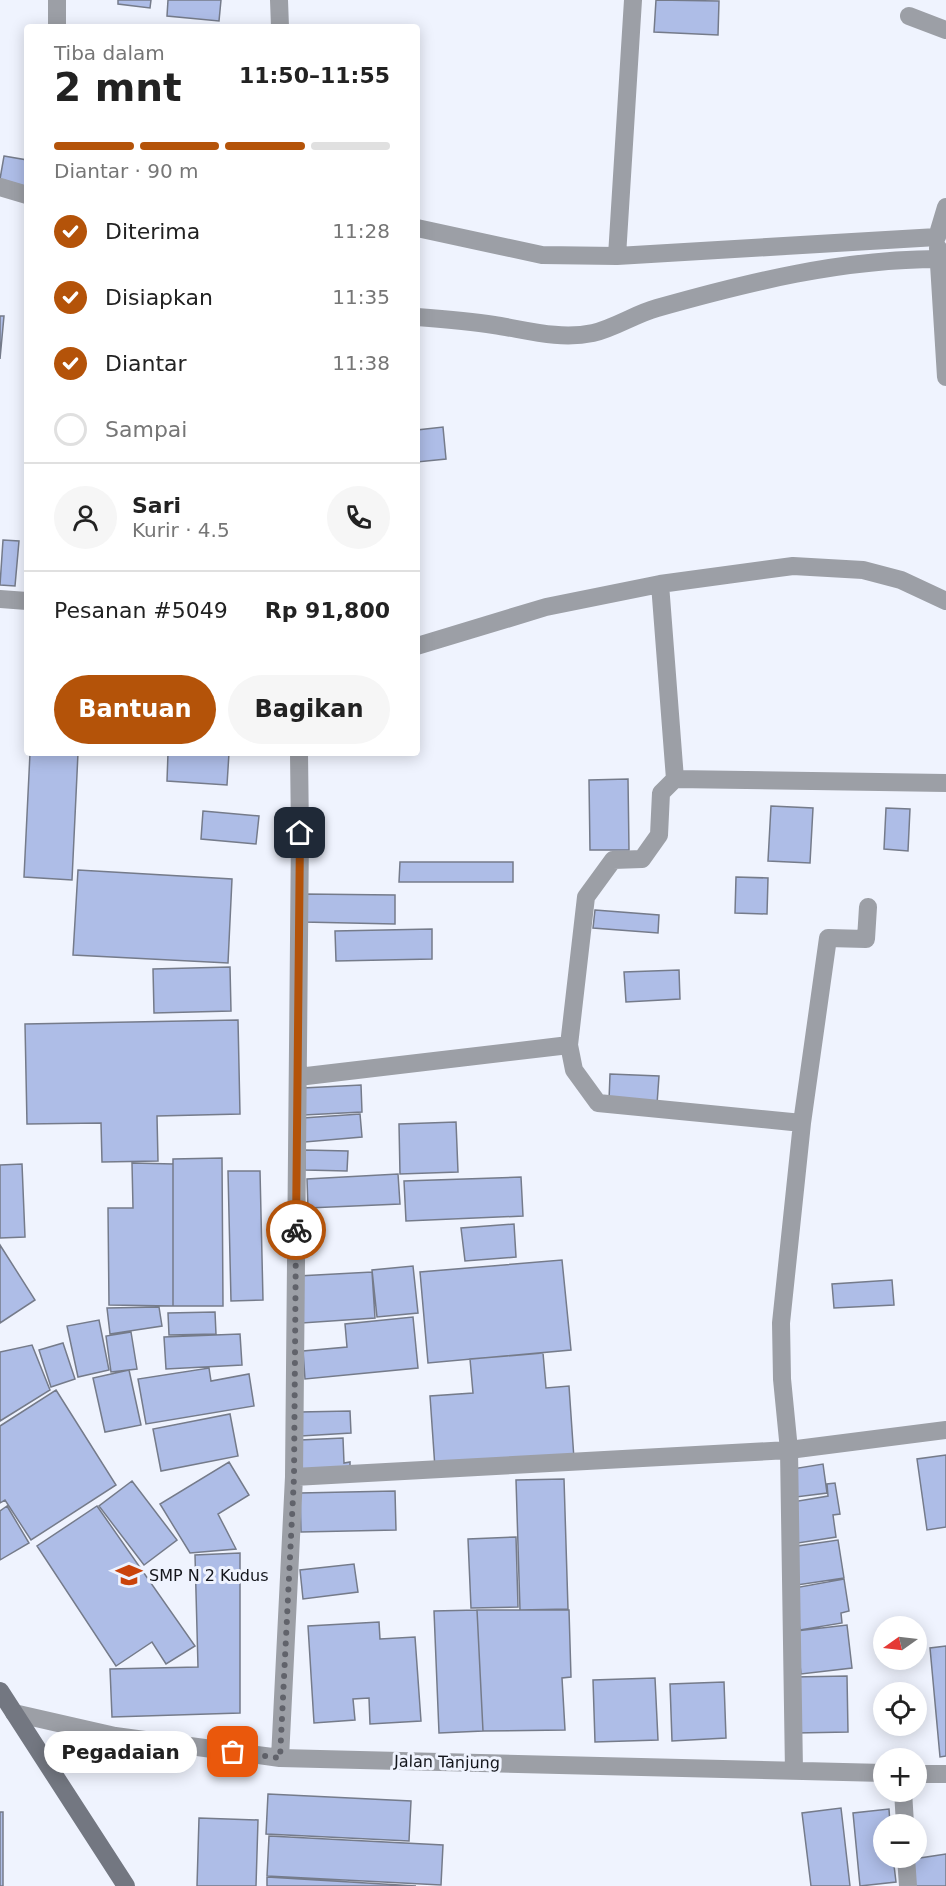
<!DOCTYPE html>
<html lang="id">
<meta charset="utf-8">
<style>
:root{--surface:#fff;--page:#f6f6f6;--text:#222;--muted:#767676;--line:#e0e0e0;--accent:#b45309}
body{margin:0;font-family:"DejaVu Sans",sans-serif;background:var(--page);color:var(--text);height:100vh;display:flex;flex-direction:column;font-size:22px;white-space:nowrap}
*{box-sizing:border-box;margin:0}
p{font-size:20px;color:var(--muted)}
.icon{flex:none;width:33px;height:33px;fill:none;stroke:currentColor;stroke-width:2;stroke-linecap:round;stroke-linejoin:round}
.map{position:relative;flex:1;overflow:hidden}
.details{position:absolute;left:24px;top:24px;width:396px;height:732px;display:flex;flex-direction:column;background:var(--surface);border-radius:6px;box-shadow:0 3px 15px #0003}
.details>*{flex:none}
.needle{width:39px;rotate:256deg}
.controls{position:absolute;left:873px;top:1616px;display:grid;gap:12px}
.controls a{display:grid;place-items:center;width:54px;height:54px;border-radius:50%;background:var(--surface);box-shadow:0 3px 15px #0003;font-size:30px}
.pin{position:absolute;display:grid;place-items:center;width:51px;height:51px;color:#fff;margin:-26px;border-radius:12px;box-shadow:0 3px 9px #0006}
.courier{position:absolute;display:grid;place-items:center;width:60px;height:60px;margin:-30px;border:4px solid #b45309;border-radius:50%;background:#fff;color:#222;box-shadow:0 2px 8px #0007}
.bubble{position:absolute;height:42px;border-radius:21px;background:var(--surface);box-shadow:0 3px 15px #0003;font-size:20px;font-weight:600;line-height:42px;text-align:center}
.summary em{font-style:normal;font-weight:600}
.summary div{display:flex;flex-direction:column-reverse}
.summary{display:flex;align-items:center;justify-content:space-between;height:102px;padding:0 30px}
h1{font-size:39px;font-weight:600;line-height:45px}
.bar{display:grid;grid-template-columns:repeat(4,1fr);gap:9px 6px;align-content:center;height:72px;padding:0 30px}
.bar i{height:8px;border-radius:4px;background:var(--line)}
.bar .active{background:var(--accent)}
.bar p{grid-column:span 4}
.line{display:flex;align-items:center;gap:15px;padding:0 30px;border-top:2px solid var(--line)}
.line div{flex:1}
.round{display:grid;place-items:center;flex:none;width:63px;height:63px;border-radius:32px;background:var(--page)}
ol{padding:0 30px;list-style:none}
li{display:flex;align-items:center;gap:18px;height:66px}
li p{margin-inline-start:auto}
li .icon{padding:6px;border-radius:50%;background:var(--accent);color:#fff;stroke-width:4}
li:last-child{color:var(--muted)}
li i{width:33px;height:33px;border:3px solid var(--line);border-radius:50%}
.cta{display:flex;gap:12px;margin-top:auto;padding:12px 30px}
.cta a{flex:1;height:69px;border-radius:36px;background:var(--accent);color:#fff;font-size:24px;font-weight:600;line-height:69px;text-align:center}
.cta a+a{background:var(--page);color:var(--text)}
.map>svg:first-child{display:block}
.building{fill:#aebde7;stroke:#757b8a;stroke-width:1.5}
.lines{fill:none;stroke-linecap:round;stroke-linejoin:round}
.street{stroke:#9c9fa6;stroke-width:18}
.secondary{stroke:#737781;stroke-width:18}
.done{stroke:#61636b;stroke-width:6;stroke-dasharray:0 10.8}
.route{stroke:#b45309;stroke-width:8}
.labels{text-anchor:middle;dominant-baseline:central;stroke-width:6;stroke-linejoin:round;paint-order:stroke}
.poi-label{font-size:16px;fill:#14161c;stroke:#eff3fe;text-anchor:start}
.street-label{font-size:16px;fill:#14161c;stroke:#eff3fe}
</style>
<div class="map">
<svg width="946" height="1886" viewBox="0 0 946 1886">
<rect width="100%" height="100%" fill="#eff3fe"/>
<path class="building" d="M118 0H151L150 8 118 4Z
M168 0H221L219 21 167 16Z
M656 0 719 1 718 35 654 32Z
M4 156 27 160V187L0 179Z
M0 316H4L0 359Z
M443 427 446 459 417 462V430Z
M3 540 19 541 15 586 0 585Z
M30 753H78L72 880 24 877Z
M168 753H229L227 785 167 781Z
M628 779 629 850H590L589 780Z
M771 806 813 808 810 863 768 861Z
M886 808 910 809 908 851 884 849Z
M203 811 259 816 256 844 201 839Z
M400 862H513V882H399Z
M78 870 232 879 228 963 73 955Z
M736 877 768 878 767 914 735 913Z
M304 894 395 895V924L303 922Z
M595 910 659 915 658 933 593 928Z
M432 929V959L336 961 335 931Z
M230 967 231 1011 154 1013 153 969Z
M679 970 680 999 626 1002 624 972Z
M238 1020 240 1114 157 1116 158 1161 102 1162 101 1123 27 1124 25 1024Z
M610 1074 659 1076 657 1104 609 1101Z
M361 1085 362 1112 304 1115 303 1088Z
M360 1114 362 1137 305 1142 303 1118Z
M456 1122 458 1172 400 1174 399 1124Z
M305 1150 348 1151 347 1171 305 1170Z
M222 1158 223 1306H173V1159Z
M132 1163 173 1164V1306L109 1305 108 1208H133Z
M22 1164 25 1237 0 1238V1165Z
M228 1171H260L263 1300 231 1301Z
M398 1174 400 1204 308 1208 307 1179Z
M521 1177 523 1216 406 1221 404 1181Z
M514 1224 516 1257 465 1261 461 1228Z
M0 1245 35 1300 0 1323Z
M562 1260 571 1350 428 1363 420 1272Z
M413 1266 418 1313 377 1317 372 1270Z
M372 1272 375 1318 302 1323 298 1276Z
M892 1280 894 1305 834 1308 832 1284Z
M159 1307 162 1326 110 1334 107 1308Z
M215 1312 216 1334 169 1335 168 1313Z
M413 1317 418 1368 305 1379 303 1351 347 1347 345 1324Z
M99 1320 109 1370 78 1377 67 1326Z
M131 1332 137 1369 111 1372 106 1336Z
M240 1334 242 1365 166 1369 164 1337Z
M63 1343 75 1379 51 1387 39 1350Z
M32 1345 50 1390 0 1421V1352Z
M543 1353 546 1388 569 1386 574 1459 435 1468 430 1396 473 1393 470 1359Z
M209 1368 211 1381 249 1374 254 1406 146 1424 138 1379Z
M129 1370 141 1425 105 1432 93 1378Z
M56 1390 116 1485 31 1540 5 1500 0 1503V1426Z
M350 1411 351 1433 301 1436 300 1412Z
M230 1414 238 1456 161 1471 153 1429Z
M343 1438 344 1463 350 1462V1472L302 1474 300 1440Z
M946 1455V1527L927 1530 917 1459Z
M229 1462 249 1495 218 1514 236 1549 190 1553 160 1504Z
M823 1464 827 1493 796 1497 792 1469Z
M564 1479 568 1609 520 1610 516 1480Z
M132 1481 177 1540 144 1565 99 1506Z
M835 1483 840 1514 833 1515 836 1537 798 1543 792 1502 828 1496 827 1484Z
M395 1491 396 1530 301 1532 300 1493Z
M7 1506 29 1543 0 1560V1511Z
M97 1506 195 1646 166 1664 152 1642 116 1666 37 1546Z
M516 1537 518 1607 471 1608 468 1539Z
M838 1540 844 1578 797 1585 791 1547Z
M240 1553V1713L112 1717 110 1669 198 1667 195 1555Z
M354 1564 358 1592 303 1599 300 1570Z
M844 1579 849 1611 841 1613 842 1623 800 1630 794 1588Z
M477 1610H569L571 1677 562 1678 565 1730 483 1731Z
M477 1610 483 1731 439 1733 434 1611Z
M379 1622 380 1639 415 1637 421 1721 370 1724 369 1698 353 1699 355 1720 314 1723 308 1626Z
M847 1625 852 1668 801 1674 796 1631Z
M946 1646V1756L940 1757 930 1648Z
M847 1676 848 1732 796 1733 794 1677Z
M655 1678 658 1740 595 1742 593 1680Z
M724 1682 726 1738 672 1741 670 1684Z
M268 1794 411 1801 409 1841 266 1834Z
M841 1808 850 1886H811L802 1813Z
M889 1809 890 1824H884V1857H893L896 1882 860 1886 853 1813Z
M0 1812H3V1886H0Z
M199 1818 258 1820 256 1886H197Z
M269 1836 443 1845 441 1885 267 1876Z
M946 1854V1886H909L907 1860Z
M267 1877 416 1886H267Z"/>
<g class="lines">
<path class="street" d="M279 0 280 27
M909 16 946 30
M57 27V0
M0 187 27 195
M417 228 542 255 617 256 937 237 946 207
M938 248 946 377
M617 256 633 0
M417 317C443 319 469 321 494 325 527 330 559 340 593 333 615 328 635 314 657 308 749 282 842 259 939 259
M0 599 27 601
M417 646 546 607 660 584 793 566 863 570 901 580 946 601
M675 779 946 783
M569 1045 574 1070 598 1103 802 1123 781 1323 782 1379 789 1450 794 1771
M298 1077 569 1045 586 897 613 860 642 859 659 835 661 793 675 779 660 584
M802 1123 828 938 866 939 868 907
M294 1477 789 1450 946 1430
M14 1713 115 1736 280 1758 884 1773
M280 1758 294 1477 300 833 299 753
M916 1774H946
M903 1791 905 1824
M906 1857 908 1886"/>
<path class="secondary" d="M0 1691 126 1886"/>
</g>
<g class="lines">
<path class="done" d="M233 1752 280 1758 294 1477 296 1230"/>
<path class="route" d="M296 1230 300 833"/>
</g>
<defs>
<g id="school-bare" transform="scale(2.07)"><path d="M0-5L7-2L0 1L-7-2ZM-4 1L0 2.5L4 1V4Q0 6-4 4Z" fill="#ca430b" stroke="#eff3fe" stroke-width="2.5" paint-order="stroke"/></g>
</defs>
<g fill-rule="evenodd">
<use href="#school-bare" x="129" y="1575"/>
</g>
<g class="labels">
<g class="poi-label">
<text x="149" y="1575">SMP N 2 Kudus</text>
</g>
<g class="street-label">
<text transform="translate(447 1762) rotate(1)">Jalan Tanjung</text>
</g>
</g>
</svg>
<div class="controls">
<a><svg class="needle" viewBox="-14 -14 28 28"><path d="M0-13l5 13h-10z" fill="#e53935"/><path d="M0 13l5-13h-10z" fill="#767676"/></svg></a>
<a><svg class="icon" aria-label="locate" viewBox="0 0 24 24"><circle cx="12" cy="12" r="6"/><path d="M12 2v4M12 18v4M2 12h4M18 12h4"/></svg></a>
<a>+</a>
<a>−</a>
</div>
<div class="pin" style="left:233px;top:1752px;background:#ea580c"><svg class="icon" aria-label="bag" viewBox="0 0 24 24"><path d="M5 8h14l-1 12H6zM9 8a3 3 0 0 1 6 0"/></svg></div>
<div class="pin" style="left:300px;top:833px;background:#1f2937"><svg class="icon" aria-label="home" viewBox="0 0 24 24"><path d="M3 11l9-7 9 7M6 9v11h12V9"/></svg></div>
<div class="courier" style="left:296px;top:1230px"><svg class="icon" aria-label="bike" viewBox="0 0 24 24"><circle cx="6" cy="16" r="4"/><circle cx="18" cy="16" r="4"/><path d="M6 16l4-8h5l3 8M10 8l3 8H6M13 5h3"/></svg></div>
<div class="bubble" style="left:44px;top:1731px;width:153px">Pegadaian</div>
<section class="details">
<div class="summary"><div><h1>2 mnt</h1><p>Tiba dalam</p></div><em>11:50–11:55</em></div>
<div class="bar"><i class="active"></i><i class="active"></i><i class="active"></i><i></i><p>Diantar · 90 m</p></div>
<ol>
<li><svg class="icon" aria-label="check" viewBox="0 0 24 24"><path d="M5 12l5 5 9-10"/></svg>Diterima<p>11:28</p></li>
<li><svg class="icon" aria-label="check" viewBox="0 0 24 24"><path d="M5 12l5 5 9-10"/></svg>Disiapkan<p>11:35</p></li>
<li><svg class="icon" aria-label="check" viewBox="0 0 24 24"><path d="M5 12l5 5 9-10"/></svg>Diantar<p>11:38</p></li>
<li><i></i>Sampai</li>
</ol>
<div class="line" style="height:108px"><a class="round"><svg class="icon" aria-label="person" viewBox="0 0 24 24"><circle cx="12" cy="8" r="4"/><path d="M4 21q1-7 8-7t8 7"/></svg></a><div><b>Sari</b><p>Kurir · 4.5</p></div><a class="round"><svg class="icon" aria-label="phone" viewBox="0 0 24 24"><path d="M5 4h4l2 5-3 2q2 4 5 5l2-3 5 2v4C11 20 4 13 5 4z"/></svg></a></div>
<div class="line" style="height:78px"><div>Pesanan #5049</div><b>Rp 91,800</b></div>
<div class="cta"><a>Bantuan</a><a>Bagikan</a></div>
</section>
</div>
